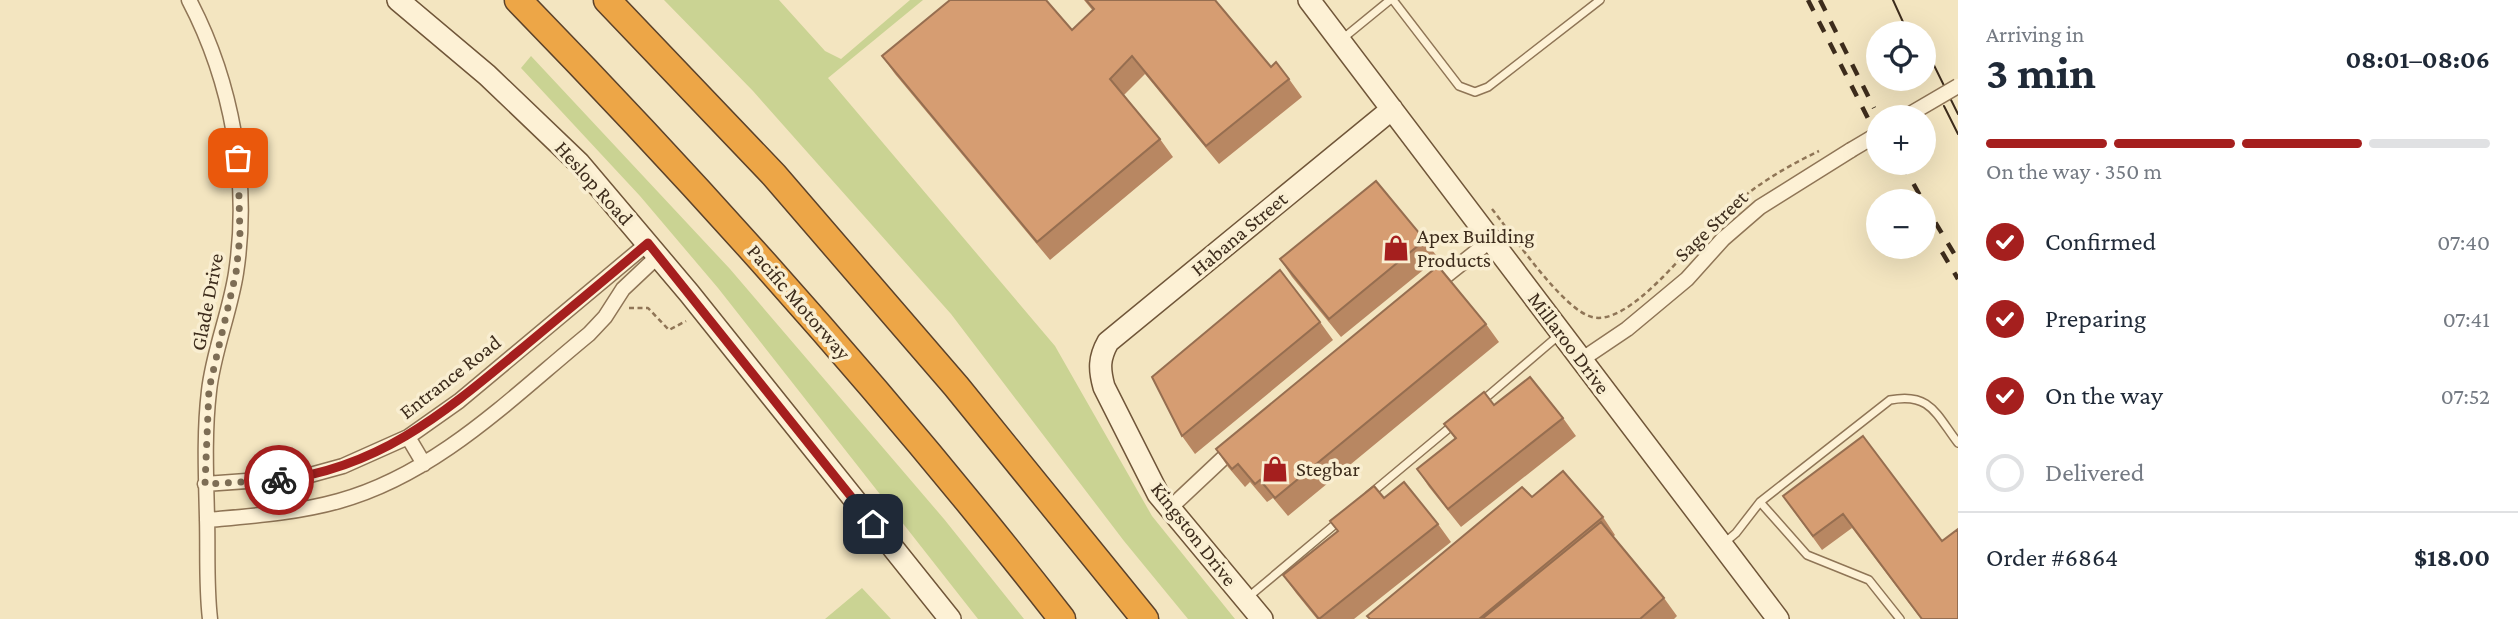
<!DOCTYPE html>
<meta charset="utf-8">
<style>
:root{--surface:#fff;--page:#f2f2f3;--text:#1f2937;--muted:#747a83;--line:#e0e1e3;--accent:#a51f1e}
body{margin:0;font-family:"Crimson Pro",serif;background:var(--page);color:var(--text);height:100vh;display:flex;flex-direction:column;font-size:26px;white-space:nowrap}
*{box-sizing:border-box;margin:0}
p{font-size:23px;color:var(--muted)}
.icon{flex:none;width:38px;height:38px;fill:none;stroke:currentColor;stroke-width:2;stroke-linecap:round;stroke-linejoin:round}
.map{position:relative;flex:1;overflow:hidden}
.panel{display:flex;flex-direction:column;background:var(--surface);width:560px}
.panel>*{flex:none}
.tools{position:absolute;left:1866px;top:21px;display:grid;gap:14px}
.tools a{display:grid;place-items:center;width:70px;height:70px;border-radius:50%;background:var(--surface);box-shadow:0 7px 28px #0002;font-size:35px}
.pin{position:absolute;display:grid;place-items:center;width:60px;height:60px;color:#fff;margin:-30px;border-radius:14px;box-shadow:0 4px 10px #0006}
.courier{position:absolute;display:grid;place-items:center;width:70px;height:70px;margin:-35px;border:5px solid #a51f1e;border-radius:50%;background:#fff;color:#222;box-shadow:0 2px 9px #0007}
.head em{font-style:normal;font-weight:700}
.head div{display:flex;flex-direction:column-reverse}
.head{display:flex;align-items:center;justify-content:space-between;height:119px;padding:0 28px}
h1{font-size:46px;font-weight:700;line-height:52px}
.bar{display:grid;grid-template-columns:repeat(4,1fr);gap:10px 7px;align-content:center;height:84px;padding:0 28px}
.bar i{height:9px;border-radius:5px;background:var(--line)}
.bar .current{background:var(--accent)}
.bar p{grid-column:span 4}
.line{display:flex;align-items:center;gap:18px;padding:0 28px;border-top:2px solid var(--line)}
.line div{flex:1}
ol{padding:0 28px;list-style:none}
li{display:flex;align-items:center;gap:21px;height:77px}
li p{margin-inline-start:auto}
li .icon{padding:7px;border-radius:50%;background:var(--accent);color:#fff;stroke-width:4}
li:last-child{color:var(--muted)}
li i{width:38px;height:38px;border:4px solid var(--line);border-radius:50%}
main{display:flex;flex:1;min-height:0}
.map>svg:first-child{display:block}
.green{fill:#cad393}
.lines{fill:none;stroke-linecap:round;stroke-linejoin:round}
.lane-casing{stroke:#8f7556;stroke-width:10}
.street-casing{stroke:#8f7556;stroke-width:17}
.secondary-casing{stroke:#705639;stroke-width:24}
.highway-casing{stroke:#5c422a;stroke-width:29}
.path{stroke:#8f7556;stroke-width:2.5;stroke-dasharray:5 3.5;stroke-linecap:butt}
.lane{stroke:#fdf1d5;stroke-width:7}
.street{stroke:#fdf1d5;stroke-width:14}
.secondary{stroke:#fdf1d5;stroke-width:21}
.highway{stroke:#eda647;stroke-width:26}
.tram{stroke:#3d2c1c;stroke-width:2}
.rail{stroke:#3d2c1c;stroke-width:4.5;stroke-dasharray:12 12;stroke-linecap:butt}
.street-bridge-casing{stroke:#8f7556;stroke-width:17;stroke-linecap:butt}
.path-bridge{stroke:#8f7556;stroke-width:2.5;stroke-dasharray:5 3.5;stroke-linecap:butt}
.street-bridge{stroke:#fdf1d5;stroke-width:14}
.wall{fill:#b88762}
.building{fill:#d69d72;stroke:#966e50;stroke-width:2}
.done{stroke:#7d6d55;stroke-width:7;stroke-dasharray:0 12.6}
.route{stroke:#a51f1e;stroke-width:9}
.labels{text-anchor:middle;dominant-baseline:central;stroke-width:7;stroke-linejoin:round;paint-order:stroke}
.street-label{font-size:21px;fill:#3d2c1c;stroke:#f9eed1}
.poi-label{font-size:21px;fill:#3d2c1c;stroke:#f9eed1;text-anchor:start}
</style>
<main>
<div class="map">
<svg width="1958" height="619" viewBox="0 0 1958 619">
<rect width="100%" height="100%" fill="#f3e5c0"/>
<path class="green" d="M664 0H779L825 51 841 59 910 0H923L828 78 1055 346 1152 516 1235 619H1188L1124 541 951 314 753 91Z
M531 56 730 269 944 519 1024 619H978L718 288 640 196 521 68Z
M862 588 891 619H825Z"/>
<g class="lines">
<g class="lane-casing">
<path id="lane" d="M1393 0 1459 86 1475 92 1488 87 1600 0
M1341 40 1390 0
M1482 401 1558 336
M1369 495 1454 424
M1760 502 1807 555 1869 580 1900 619
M1723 544 1736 533 1760 502 1890 400C1930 392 1936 414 1958 443
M1246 599 1339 521"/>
</g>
<g class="street-casing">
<path id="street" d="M189 0C232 82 250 181 236 273 230 312 213 353 209 391 204 433 206 476 207 518 208 552 206 585 210 619
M1433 286 1491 240
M1581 360 1627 329 1687 279 1723 239 1760 207 1851 150
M408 437 424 464
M205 484 303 477 343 466 408 437 459 401 648 243
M1170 508 1235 447
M207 520C251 516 296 513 339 501 437 474 512 397 589 334L605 317 623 289 658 256"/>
</g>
<g class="secondary-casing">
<path id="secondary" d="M398 0 487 75 579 163 689 293 950 619
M1309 0 1778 619
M1262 619 1158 494 1104 387C1099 369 1099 358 1108 342L1392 109"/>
</g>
<g class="highway-casing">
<path id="highway" d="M518 0C710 197 893 402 1062 619
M607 0 774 175 956 386 1145 619"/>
</g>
<path class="path" d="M1492 209C1512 234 1563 310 1592 317 1628 327 1687 249 1710 226 1722 214 1737 202 1751 191 1771 176 1796 162 1819 151
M629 308H648L669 330 686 321"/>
<use href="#lane" class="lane"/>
<use href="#street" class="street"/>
<use href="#secondary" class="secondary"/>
<use href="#highway" class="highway"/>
<path class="tram" d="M1893 0 1908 33
M1923 43 1958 114
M1944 106 1958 134"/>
<path class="rail" d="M1808 0 1878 138
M1820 0 1874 108
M1902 163 1923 201
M1923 202 1958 260
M1942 252 1958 279"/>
<g class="street-bridge-casing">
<path id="street-bridge" d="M1905 117 1958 86
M1851 150 1878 134"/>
</g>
<path class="path-bridge" d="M1881 117 1892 110"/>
<use href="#street-bridge" class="street-bridge"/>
</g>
<path class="wall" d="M1084 0H1215L1271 67 1289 79 1302 97 1219 164 1145 74 1124 95 1160 139 1173 157 1050 260 895 74 882 56 1072 30 1093 11Z
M1425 240 1438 258 1341 337 1292 277 1280 259Z
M1320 322 1333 340 1195 454 1182 436Z
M1486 324 1499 342 1288 516 1273 498 1267 502 1250 482 1245 487 1228 467 1216 449Z
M1563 418 1576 436 1461 527 1429 487 1417 469 1455 439 1444 424Z
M1863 436 1958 619H1921L1852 528 1822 550 1793 510Z
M1532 497 1603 517 1615 535 1613 537 1664 598 1677 616 1674 619H1369Z
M1384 498 1438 524 1451 542 1354 619H1317L1296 593 1283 575 1338 532 1330 521Z"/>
<path class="building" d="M950 0H1046L1072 30 1094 9 1086 0H1215L1271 67 1276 62 1289 79 1206 146 1132 56 1110 79 1160 139 1037 242 882 56Z
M1376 181 1425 240 1329 319 1280 259Z
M1438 266 1486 324 1275 498 1260 480 1255 484 1238 464 1232 469 1216 449Z
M1280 270 1320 322 1182 436 1152 377Z
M1530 377 1563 418 1448 509 1417 469 1456 438 1444 424 1484 392 1494 405Z
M1863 436 1942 541 1958 529V619H1922L1843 514 1813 536 1783 496Z
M1563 471 1603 517 1479 619H1370L1367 616 1522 487 1532 497Z
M1404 482 1438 524 1319 619 1283 575 1338 531 1330 521 1374 486 1384 498Z
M1601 522 1664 598 1640 619H1482Z"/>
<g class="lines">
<path class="done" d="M238 158 240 236 236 273 209 389 205 484 279 480"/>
<path class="route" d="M279 480C380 468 445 412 520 350 563 314 606 279 648 243L873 524"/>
</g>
<defs>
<g id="shop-bare" transform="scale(2.1)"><path d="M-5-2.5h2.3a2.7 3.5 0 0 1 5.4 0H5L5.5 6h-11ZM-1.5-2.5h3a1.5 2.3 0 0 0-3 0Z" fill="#a51f1e" stroke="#f9eed1" stroke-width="2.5" paint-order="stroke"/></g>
</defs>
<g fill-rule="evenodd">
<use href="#shop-bare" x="1396" y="248"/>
<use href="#shop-bare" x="1275" y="469"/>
</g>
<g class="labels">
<g class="street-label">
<text transform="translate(594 183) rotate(48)">Heslop Road</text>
<text transform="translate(1711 226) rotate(-44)">Sage Street</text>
<text transform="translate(1239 234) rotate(-40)">Habana Street</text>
<text transform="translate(207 302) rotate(-79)">Glade Drive</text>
<text transform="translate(799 302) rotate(49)">Pacific Motorway</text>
<text transform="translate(1569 343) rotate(53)">Millaroo Drive</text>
<text transform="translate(450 377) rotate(-38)">Entrance Road</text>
<text transform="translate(1194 534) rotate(52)">Kingston Drive</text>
</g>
<g class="poi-label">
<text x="1417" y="236">Apex Building<tspan x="1417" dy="24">Products</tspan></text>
<text x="1296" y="469">Stegbar</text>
</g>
</g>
</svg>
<div class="tools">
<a><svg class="icon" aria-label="locate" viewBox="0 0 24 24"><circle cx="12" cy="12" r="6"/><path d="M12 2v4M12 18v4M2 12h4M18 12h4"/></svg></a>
<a>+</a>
<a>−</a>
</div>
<div class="pin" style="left:238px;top:158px;background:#ea580c"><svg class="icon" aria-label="bag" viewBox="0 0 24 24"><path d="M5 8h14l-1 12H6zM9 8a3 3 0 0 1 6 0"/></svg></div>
<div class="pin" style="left:873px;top:524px;background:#1f2937"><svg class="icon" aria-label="home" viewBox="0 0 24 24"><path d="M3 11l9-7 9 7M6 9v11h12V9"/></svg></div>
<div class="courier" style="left:279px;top:480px"><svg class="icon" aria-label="bike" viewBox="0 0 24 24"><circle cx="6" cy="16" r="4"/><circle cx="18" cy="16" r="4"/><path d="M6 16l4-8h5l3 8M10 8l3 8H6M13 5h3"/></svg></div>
</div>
<section class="panel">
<div class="head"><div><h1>3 min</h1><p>Arriving in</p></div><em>08:01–08:06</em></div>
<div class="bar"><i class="current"></i><i class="current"></i><i class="current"></i><i></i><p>On the way · 350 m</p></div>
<ol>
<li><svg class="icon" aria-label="check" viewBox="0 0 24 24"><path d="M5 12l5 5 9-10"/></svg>Confirmed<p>07:40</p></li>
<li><svg class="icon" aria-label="check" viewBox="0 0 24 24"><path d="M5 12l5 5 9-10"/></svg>Preparing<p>07:41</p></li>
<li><svg class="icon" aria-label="check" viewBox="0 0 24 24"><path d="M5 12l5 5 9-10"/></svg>On the way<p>07:52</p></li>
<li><i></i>Delivered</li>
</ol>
<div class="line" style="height:91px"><div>Order #6864</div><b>$18.00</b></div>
</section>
</main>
